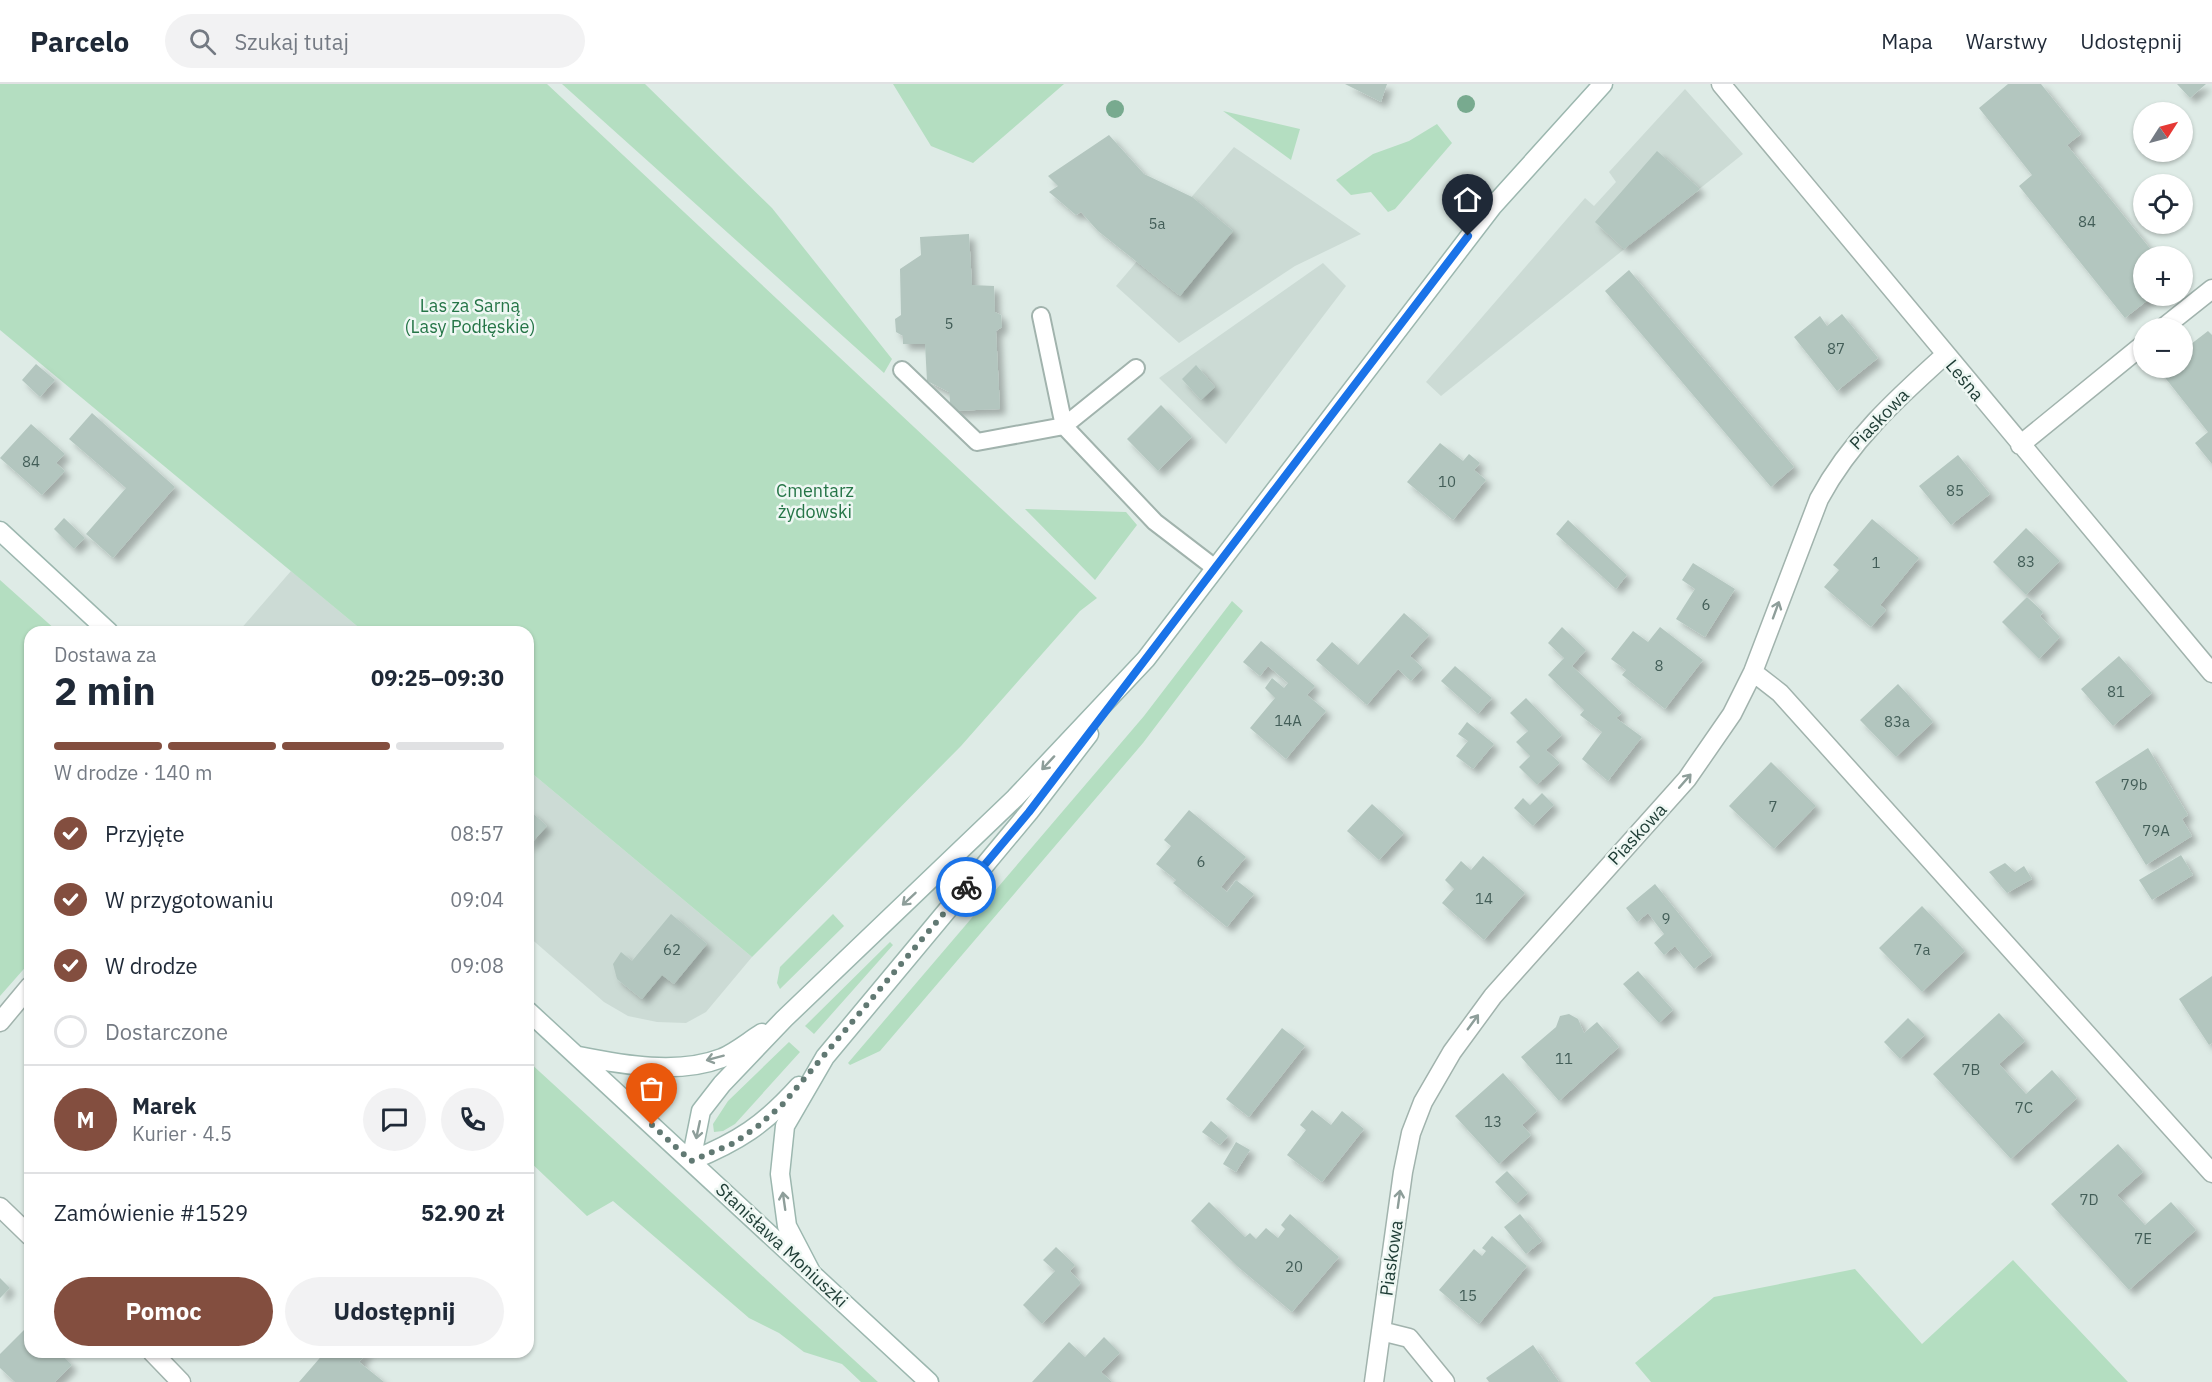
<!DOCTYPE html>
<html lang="pl">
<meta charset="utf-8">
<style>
:root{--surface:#fff;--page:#f2f2f3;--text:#1f2937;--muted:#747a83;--line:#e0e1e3;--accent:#834e3f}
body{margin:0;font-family:"IBM Plex Sans",sans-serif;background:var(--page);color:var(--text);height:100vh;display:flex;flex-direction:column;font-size:22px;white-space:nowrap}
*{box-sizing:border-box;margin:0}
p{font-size:20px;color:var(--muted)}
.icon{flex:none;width:33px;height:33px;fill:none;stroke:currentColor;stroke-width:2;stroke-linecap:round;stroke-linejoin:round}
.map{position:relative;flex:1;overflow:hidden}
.panel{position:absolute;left:24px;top:542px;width:510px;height:732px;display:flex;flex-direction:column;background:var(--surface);border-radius:18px;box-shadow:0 2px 4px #0004}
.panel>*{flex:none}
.needle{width:39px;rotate:54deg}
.controls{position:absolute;left:2133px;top:18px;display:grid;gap:12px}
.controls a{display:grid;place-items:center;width:60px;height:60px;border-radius:50%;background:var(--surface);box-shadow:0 2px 4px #0004;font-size:30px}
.pin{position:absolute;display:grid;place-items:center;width:51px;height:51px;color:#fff;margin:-62px -26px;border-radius:50% 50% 50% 0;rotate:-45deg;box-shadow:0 0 6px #0007}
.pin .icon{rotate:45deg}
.courier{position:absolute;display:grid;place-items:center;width:60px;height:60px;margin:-30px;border:4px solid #1a73e8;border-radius:50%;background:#fff;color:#222;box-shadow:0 2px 8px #0007}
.headline em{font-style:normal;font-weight:800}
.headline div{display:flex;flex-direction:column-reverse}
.headline{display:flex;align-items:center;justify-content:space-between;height:102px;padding:0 30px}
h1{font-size:39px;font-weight:800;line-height:45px}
.bar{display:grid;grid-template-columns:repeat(4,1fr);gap:9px 6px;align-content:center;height:72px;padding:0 30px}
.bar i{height:8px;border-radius:4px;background:var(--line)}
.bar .current{background:var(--accent)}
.bar p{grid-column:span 4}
.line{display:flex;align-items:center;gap:15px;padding:0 30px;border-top:2px solid var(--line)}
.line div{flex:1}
.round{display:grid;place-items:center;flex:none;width:63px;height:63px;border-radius:32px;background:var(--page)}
ol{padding:0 30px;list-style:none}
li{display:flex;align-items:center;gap:18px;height:66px}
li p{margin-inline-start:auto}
li .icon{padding:6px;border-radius:50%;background:var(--accent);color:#fff;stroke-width:4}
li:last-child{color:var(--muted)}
li i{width:33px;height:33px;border:3px solid var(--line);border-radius:50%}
.primary-button{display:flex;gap:12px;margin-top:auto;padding:12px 30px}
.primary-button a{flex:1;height:69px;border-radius:36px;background:var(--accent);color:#fff;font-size:24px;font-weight:800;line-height:69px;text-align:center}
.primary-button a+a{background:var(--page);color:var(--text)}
header{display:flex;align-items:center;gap:36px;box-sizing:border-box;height:84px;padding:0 30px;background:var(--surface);border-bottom:2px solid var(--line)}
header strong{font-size:28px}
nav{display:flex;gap:33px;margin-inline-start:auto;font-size:21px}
.search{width:420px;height:54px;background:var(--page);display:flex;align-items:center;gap:15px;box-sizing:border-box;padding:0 21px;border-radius:33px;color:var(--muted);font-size:22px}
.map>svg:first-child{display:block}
.built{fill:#ccdbd5}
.green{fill:#b4dec1}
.building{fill:#b3c6bf;filter:url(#shadow)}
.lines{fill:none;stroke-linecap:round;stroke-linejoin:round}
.lane-casing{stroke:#a1b3ad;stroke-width:20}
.street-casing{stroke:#a1b3ad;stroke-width:21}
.secondary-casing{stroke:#9cb7af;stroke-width:21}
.lane{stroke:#fff;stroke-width:16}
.street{stroke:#fff;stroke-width:18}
.secondary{stroke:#fff;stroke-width:18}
.tree{fill:#78aa8f}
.oneway{stroke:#8e9e9a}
.done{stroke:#617973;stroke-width:6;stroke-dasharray:0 10.8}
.route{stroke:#1a73e8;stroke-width:8}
.labels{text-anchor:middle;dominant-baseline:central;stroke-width:5;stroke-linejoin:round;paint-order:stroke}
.number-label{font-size:15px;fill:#435e58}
.park-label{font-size:18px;fill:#257547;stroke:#eef7f3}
.street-label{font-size:18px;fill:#1e3c35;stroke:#eef7f3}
</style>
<header>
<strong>Parcelo</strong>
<div class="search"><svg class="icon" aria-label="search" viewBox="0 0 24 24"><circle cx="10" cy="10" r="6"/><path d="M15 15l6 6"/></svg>Szukaj tutaj</div>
<nav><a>Mapa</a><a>Warstwy</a><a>Udostępnij</a></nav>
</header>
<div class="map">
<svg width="2212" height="1298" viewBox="0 0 2212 1298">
<defs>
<filter id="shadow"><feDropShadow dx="5.5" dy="5.5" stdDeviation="3" flood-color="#0004"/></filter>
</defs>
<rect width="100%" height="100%" fill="#deebe6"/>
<path class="built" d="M1685 5 1743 70 1441 312 1426 298 1585 114 1594 122 1616 98 1609 88Z
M1234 63 1361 150 1295 182 1179 259 1116 202Z
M1323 179 1346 202 1226 360 1159 294Z
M291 487 363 547H239Z
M528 686 752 873 706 928 686 939 657 938 628 932 604 918 528 852Z"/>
<path class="green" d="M0 0H547L1097 514 1080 527 961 662 752 873 528 686V548L363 547 0 246Z
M562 0H645L772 124 892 275 884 289Z
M893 0H1064L973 79 931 62Z
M1223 27 1300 45 1291 76Z
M1437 40 1452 59 1395 125 1388 128 1371 108 1351 111 1336 96 1373 70 1409 57Z
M1025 425 1126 428 1137 441 1095 496Z
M0 496 57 547 30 548V878L0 912Z
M1232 517 1243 527 1143 659 880 967 850 981 848 979 1144 632Z
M833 830 844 842 780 905 777 899 780 883Z
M890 858 893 861 814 950 805 942Z
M789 958 800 968 735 1040 723 1047 714 1048 713 1040 728 1017Z
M528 977 878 1298H861L842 1280 804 1268 779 1249 749 1234 613 1117 587 1132 528 1076Z
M2013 1176 2128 1298H1651L1635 1279 1714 1213 1855 1185 1922 1260Z"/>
<path class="building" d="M1345 0H1387L1381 18Z
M2008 0H2041L2081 50 2067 61 2156 172H2144V212H2153L2125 234 2019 102 2032 91 1979 24Z
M2177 0H2206L2190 14Z
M1109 51 1144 90 1192 113 1233 147 1180 212 1098 147 1081 128 1076 131 1049 108 1058 102 1048 92Z
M1657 67 1700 105 1624 165 1595 138Z
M969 150 972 201 994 202 995 228 1001 231 1002 243 996 247 1000 325 951 327 949 308 927 297 925 260H903V252L896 248 895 235 901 231 900 185 921 171 920 153Z
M1629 186 1794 383 1771 403 1605 207Z
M1842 230 1878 274 1837 307 1794 253 1820 232 1827 242Z
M2208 247 2212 251V380L2195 359 2208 348 2159 286 2163 284H2182V267Z
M36 280 55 296 40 313 22 296Z
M1196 281 1215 303 1201 316 1182 295Z
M1161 321 1192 353 1158 387 1127 355Z
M92 329 175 403 113 474 86 450 126 404 69 355Z
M31 340 65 370 56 379 65 387 42 411 0 374Z
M1440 359 1463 377 1469 370 1480 379 1474 386 1486 396 1453 436 1407 398Z
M1958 371 1990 410 1951 441 1919 402Z
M64 434 85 454 74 465 54 445Z
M1872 435 1919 474 1880 521 1886 526 1871 543 1824 503 1839 486 1833 481Z
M1568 436 1627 491 1616 505 1556 450Z
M2026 444 2060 477 2026 511 1993 478Z
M1693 479 1735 505 1705 553 1676 535 1695 505 1682 496Z
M2027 513 2043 528 2040 532 2060 553 2039 575 2002 538Z
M1404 529 1429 551 1410 572 1423 584 1411 597 1398 585 1367 621 1316 576 1332 558 1358 581Z
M1562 543 1586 566 1572 582 1622 629 1616 634 1642 653 1608 697 1582 675 1602 648 1580 631 1584 626 1548 591 1564 574 1548 559Z
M1660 543 1703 576 1665 625 1622 591 1626 586 1611 575 1633 547 1648 558Z
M1261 557 1315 602 1307 611 1326 627 1286 675 1250 644 1275 614 1265 604 1272 594 1284 604 1288 599 1268 582 1260 592 1243 578Z
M2119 572 2152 609 2113 642 2081 605Z
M1455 582 1492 614 1478 630 1441 597Z
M1898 600 1933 638 1896 673 1860 636Z
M1526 614 1562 651 1546 666 1560 679 1537 701 1519 683 1530 672 1516 658 1528 647 1510 629Z
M1467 638 1494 660 1473 685 1456 672 1468 657 1458 650Z
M2148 664 2188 731 2182 735 2192 752 2146 781 2095 698Z
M1771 678 1816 722 1774 765 1729 722Z
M1542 709 1554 721 1533 742 1514 724 1523 714 1530 721Z
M1372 720 1404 749 1379 776 1347 747Z
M528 725 547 742 528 763Z
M1189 726 1246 773 1221 803 1227 808 1236 796 1254 810 1227 843 1173 799 1176 796 1156 780 1171 762 1164 756Z
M2181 771 2193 791 2152 816 2139 796Z
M1483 772 1525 809 1484 856 1442 819 1454 805 1445 796 1461 777 1471 786Z
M2005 779 2015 788 2024 782 2032 795 2007 809 1989 788Z
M1655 800 1712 871 1694 885 1675 862 1664 871 1654 859 1664 850 1648 829 1637 838 1626 824Z
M1922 822 1965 867 1922 908 1879 864Z
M671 830 707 860 674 900 662 891 642 915 617 895 613 880 621 868 632 877Z
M1638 887 1673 926 1659 939 1623 900Z
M2212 892V959L2209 961 2179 915Z
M1999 929 2025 957 1999 980 2026 1010 2052 986 2077 1014 2011 1075 1933 990Z
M1569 930 1578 935 1584 949 1597 938 1619 963 1559 1017 1521 973 1556 943 1560 932Z
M1908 934 1925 951 1900 975 1884 958Z
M1282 944 1305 962 1249 1033 1226 1015Z
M1503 989 1537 1027 1522 1041 1531 1051 1499 1080 1455 1032Z
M1312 1026 1331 1041 1342 1027 1364 1045 1322 1098 1287 1071 1306 1046 1300 1041Z
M1211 1037 1228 1052 1220 1061 1202 1048Z
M1236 1058 1250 1066 1236 1088 1223 1080Z
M2118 1060 2143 1088 2117 1111 2145 1141 2171 1118 2196 1146 2129 1206 2051 1120Z
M1507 1087 1528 1109 1516 1120 1495 1098Z
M1209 1118 1245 1153 1250 1149 1256 1155 1266 1144 1278 1154 1285 1145 1281 1141 1290 1130 1339 1173 1292 1228 1237 1182 1191 1137Z
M1520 1130 1542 1157 1526 1170 1504 1143Z
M1492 1152 1527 1182 1479 1240 1439 1206 1474 1165 1482 1172 1486 1167 1482 1164Z
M1056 1163 1075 1181 1070 1187 1081 1199 1042 1240 1023 1221 1055 1187 1043 1176Z
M0 1194 10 1204 0 1214Z
M30 1240V1268H59L72 1281 55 1298H15L0 1284V1270Z
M1104 1253 1120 1269 1101 1288 1112 1298H1032L1069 1258 1085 1273Z
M1533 1261 1559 1298H1489L1486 1294Z
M325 1268H368L359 1278 384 1298H299Z"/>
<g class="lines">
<g class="lane-casing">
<path id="lane" d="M1041 232 1064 342 1155 438 1215 484
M902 286 977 358 1064 342 1136 284"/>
</g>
<g class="street-casing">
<path id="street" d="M1721 0 2212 589
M2163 244 2212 205
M2020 361 2144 260
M1753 588 1780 609 2212 1089
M0 938 30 902
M0 1123 30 1152
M1381 1247 1409 1254 1445 1298
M152 1268 181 1298
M1374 1298 1403 1088 1411 1049 1423 1018 1452 968 1493 912 1687 695 1732 630 1753 588 1819 415C1850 357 1896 315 1945 271"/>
</g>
<g class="secondary-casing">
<path id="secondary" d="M0 447 109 548
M528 927 929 1298
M579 972C624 981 678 991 722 974 736 968 749 957 762 949
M691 1077 701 1027 722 1000 784 935 1015 714 1146 575 1492 123 1603 0
M691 1077C739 1057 764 1041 799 1002
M812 1190 787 1142 780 1090 785 1042 825 973 1029 728 1089 650"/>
</g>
<use href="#lane" class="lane"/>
<use href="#street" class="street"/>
<use href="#secondary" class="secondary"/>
</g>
<g class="tree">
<circle cx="1466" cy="20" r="9"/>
<circle cx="1115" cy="25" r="9"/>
</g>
<defs><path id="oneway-shaft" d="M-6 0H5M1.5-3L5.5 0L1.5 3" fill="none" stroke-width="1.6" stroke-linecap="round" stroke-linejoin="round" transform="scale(1.5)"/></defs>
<g class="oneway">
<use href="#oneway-shaft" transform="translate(1776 526) rotate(-70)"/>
<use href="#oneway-shaft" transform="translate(1048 679) rotate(133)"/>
<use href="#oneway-shaft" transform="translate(1685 697) rotate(-49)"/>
<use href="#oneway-shaft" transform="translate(909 815) rotate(137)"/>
<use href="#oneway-shaft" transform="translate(1473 938) rotate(-54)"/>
<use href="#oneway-shaft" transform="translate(715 974) rotate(165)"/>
<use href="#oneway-shaft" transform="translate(698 1046) rotate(102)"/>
<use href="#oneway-shaft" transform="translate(1399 1115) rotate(-82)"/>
<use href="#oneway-shaft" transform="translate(784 1117) rotate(-98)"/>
</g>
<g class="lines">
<path class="done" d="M652 1041 691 1077 734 1059 758 1042 783 1020 966 803"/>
<path class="route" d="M966 803 1029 728 1468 152"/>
</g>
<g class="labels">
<g class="number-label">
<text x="2087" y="137">84</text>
<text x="1157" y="139">5a</text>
<text x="949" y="239">5</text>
<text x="1836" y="264">87</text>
<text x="31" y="377">84</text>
<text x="1447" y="397">10</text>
<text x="1955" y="406">85</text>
<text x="2026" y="477">83</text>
<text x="1876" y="478">1</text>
<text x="1706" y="520">6</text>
<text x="1659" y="581">8</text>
<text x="2116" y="607">81</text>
<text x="1288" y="636">14A</text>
<text x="1897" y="637">83a</text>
<text x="2134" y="700">79b</text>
<text x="1773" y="722">7</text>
<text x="2156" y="746">79A</text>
<text x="1201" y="777">6</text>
<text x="1484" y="814">14</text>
<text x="1666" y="834">9</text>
<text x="672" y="865">62</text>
<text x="1922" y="865">7a</text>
<text x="1564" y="974">11</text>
<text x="1971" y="985">7B</text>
<text x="2024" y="1023">7C</text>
<text x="1493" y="1037">13</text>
<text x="2089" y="1115">7D</text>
<text x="2143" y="1154">7E</text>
<text x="1294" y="1182">20</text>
<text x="1468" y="1211">15</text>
</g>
<g class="park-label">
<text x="470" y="221">Las za Sarną<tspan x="470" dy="21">(Lasy Podłęskie)</tspan></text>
<text x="815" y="406">Cmentarz<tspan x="815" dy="21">żydowski</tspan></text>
</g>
<g class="street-label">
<text transform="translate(1965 296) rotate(50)">Leśna</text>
<text transform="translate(1879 335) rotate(-46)">Piaskowa</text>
<text transform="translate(1637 750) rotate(-47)">Piaskowa</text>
<text transform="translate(782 1161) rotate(43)">Stanisława Moniuszki</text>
<text transform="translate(1391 1174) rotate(-82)">Piaskowa</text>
</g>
</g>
</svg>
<div class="controls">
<a><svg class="needle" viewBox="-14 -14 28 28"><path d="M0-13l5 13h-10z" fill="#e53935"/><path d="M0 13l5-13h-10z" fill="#747a83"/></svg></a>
<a><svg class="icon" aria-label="locate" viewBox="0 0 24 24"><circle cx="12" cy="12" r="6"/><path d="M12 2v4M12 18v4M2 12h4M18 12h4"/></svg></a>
<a>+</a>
<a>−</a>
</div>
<div class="pin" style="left:652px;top:1041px;background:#ea580c"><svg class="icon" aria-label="bag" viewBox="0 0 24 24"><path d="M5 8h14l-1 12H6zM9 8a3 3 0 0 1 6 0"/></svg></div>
<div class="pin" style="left:1468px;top:152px;background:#1f2937"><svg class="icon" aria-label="home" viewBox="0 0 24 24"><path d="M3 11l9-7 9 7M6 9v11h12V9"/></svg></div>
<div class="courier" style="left:966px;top:803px"><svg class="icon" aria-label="bike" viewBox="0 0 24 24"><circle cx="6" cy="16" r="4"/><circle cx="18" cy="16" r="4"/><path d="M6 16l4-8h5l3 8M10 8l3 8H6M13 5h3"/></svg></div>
<section class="panel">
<div class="headline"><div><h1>2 min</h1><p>Dostawa za</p></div><em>09:25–09:30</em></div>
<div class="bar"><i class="current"></i><i class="current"></i><i class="current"></i><i></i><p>W drodze · 140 m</p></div>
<ol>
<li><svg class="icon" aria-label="check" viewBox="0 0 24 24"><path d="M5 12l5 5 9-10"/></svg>Przyjęte<p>08:57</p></li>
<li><svg class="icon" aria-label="check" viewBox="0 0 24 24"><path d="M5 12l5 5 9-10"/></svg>W przygotowaniu<p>09:04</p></li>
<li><svg class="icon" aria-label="check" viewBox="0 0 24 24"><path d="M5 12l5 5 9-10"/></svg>W drodze<p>09:08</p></li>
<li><i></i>Dostarczone</li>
</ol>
<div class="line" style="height:108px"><b class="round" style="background:var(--accent);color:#fff">M</b><div><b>Marek</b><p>Kurier · 4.5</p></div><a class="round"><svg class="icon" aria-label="chat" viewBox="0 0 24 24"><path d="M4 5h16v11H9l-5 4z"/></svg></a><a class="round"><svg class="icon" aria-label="phone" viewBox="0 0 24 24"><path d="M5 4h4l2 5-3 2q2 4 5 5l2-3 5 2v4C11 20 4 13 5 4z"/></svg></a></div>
<div class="line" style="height:78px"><div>Zamówienie #1529</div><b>52.90 zł</b></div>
<div class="primary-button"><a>Pomoc</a><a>Udostępnij</a></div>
</section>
</div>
